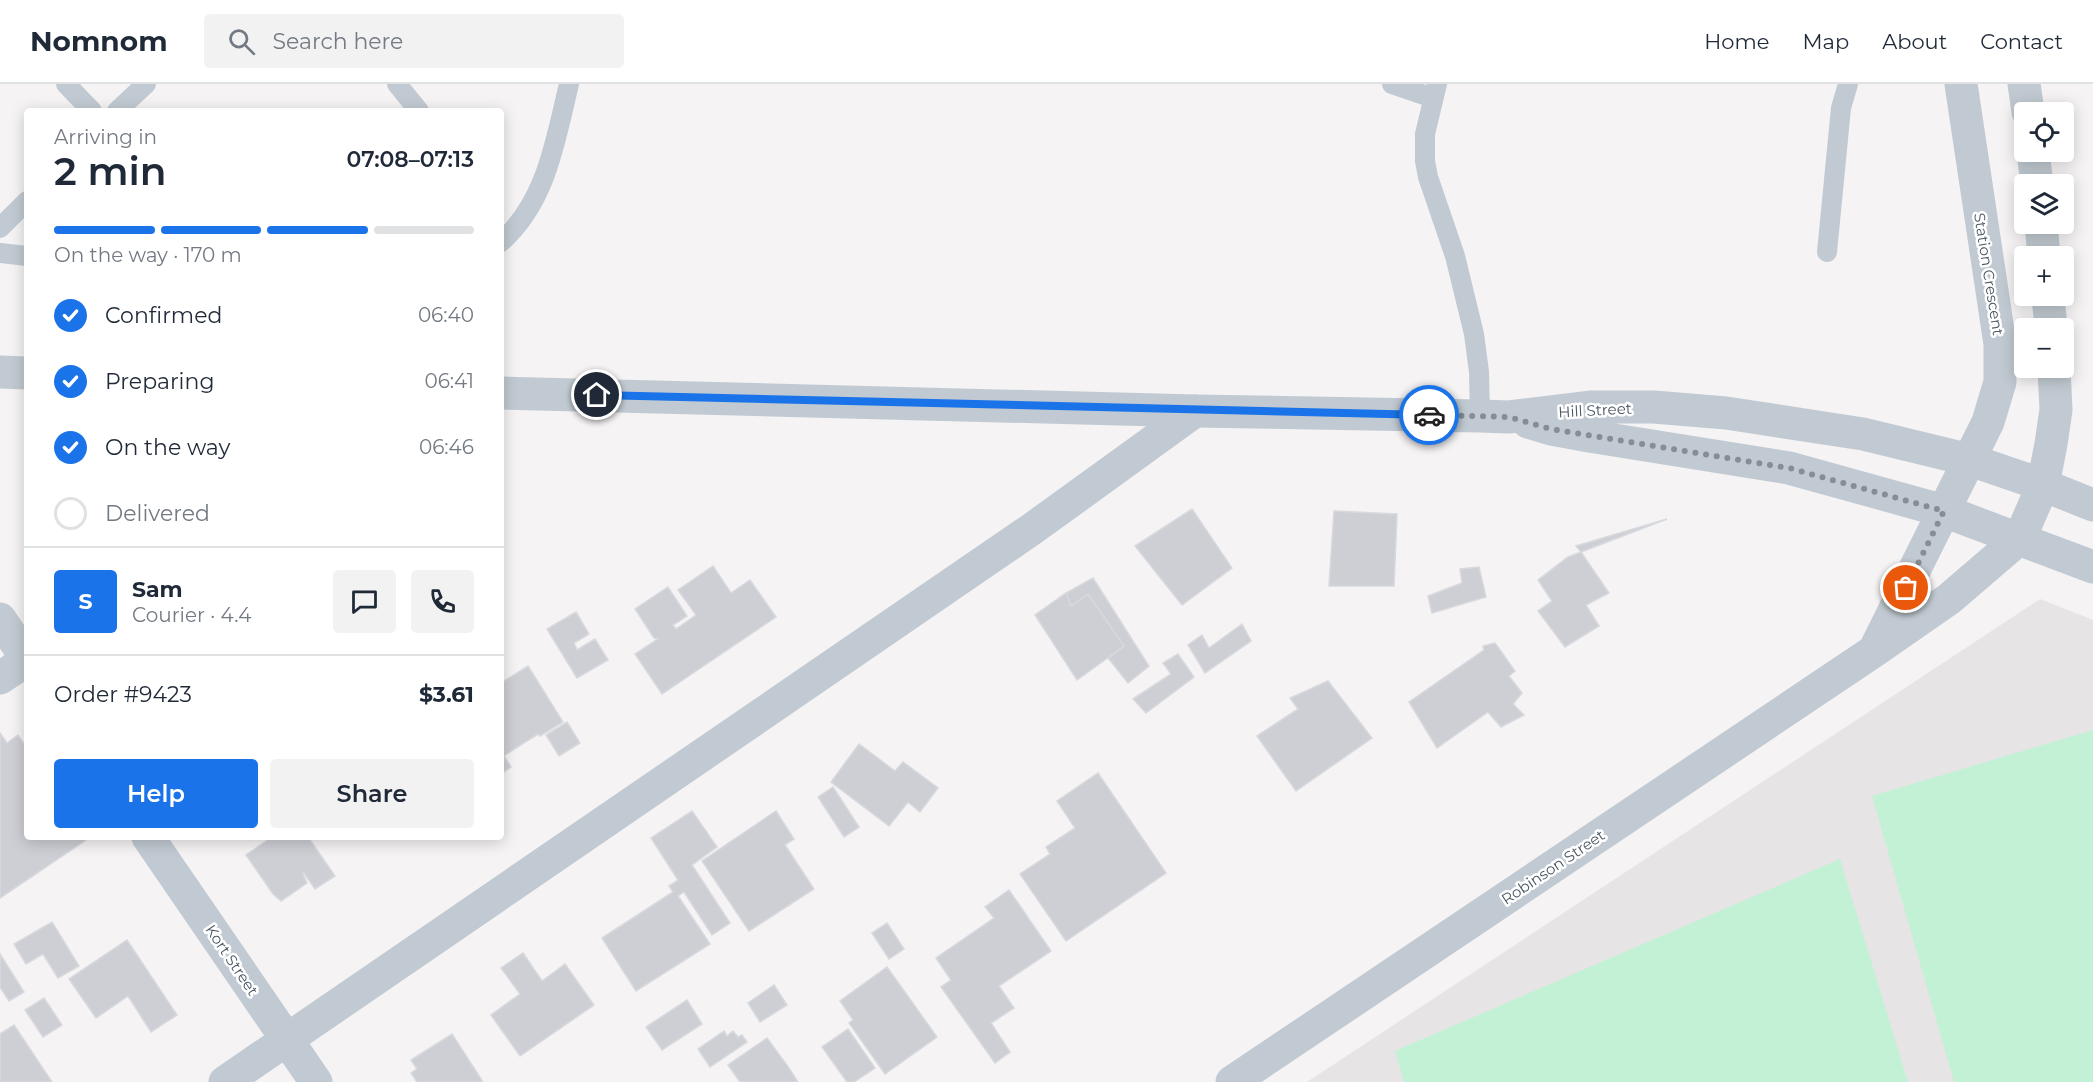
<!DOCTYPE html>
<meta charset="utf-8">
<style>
:root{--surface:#fff;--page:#f2f2f3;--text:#1f2937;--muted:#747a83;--line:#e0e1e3;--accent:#1a73e8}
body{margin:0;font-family:Montserrat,sans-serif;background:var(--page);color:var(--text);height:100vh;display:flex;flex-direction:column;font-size:22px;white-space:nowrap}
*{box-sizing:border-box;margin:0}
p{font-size:20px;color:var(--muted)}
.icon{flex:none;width:33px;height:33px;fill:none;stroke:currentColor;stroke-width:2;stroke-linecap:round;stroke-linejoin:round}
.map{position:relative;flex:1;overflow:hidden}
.drawer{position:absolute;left:24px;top:24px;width:480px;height:732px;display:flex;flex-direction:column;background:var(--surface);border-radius:6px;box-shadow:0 3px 15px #0003}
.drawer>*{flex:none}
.buttons{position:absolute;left:2014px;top:18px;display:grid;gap:12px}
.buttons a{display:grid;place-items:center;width:60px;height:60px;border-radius:6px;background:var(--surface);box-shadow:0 3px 15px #0003;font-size:30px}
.pin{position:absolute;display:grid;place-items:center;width:51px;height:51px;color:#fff;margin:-26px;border:3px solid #fff;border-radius:50%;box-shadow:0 2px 6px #0007}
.courier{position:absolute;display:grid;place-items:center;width:60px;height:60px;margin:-30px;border:4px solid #1a73e8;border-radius:50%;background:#fff;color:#222;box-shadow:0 2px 8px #0007}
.summary em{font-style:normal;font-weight:600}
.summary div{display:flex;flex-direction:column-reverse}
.summary{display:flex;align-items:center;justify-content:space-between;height:102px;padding:0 30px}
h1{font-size:39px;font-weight:600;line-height:45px}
.bar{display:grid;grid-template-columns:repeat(4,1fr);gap:9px 6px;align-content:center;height:72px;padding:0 30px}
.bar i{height:8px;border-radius:4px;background:var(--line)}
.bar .on{background:var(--accent)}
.bar p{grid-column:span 4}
.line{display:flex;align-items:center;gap:15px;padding:0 30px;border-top:2px solid var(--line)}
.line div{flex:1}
.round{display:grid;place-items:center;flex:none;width:63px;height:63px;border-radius:6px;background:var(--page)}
ol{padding:0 30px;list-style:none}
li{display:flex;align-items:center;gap:18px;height:66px}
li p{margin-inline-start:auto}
li .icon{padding:6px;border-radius:50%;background:var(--accent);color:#fff;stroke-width:4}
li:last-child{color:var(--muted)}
li i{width:33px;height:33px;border:3px solid var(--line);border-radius:50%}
.action{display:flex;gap:12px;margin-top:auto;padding:12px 30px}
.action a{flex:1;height:69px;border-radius:6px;background:var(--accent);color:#fff;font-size:24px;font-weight:600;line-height:69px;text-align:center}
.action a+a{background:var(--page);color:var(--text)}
header{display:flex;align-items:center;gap:36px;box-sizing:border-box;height:84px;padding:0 30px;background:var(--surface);border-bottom:2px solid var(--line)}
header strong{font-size:28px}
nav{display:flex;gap:33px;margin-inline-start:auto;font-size:21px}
.search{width:420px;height:54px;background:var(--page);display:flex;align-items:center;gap:15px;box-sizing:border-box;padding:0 21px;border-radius:6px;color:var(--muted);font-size:22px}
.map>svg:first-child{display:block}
.education{fill:#e6e4e5}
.green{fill:#c3f1d5}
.building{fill:#cdcfd5;stroke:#d7d9de;stroke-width:1.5}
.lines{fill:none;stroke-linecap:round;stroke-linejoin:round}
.service{stroke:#c1cad2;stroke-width:20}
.minor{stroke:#c1cad2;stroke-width:33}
.tertiary{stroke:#c1cad2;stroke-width:33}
.done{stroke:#868d94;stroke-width:6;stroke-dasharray:0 10.8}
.route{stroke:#1a73e8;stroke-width:8}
.labels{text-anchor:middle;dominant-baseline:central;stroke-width:5;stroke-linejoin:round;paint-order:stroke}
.street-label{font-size:15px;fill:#4a5661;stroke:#fff}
</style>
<header>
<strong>Nomnom</strong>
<div class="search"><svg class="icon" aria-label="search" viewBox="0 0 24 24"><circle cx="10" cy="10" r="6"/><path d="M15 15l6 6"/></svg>Search here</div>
<nav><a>Home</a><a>Map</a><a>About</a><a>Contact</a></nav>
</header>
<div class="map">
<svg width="2093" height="998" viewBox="0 0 2093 998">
<rect width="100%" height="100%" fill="#f5f3f3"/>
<path class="education" d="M2040 515 2093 536V998H1307Z"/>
<path class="green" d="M2093 646V998H1954L1872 712Z
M1840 775 1908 998H1404L1395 967Z"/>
<path class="building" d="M1192 425 1232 484 1182 521 1135 462Z
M1334 427 1397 430 1394 502H1329Z
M1667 435 1581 468 1576 462Z
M1581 468 1609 509 1586 521 1599 542 1565 563 1538 527 1552 517 1538 496 1568 473Z
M713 482 731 509 750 496 776 533 662 610 635 570 658 555 654 554 635 525 668 503 687 532 673 541 676 545 696 531 678 506Z
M1479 483 1486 513 1432 529 1428 512 1462 499 1460 485Z
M1093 494 1149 582 1128 599 1108 574 1124 562 1088 510 1071 522 1066 509Z
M1066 509 1071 522 1088 510 1124 562 1077 596 1035 531Z
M576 528 589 550 574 559 577 566 595 555 608 576 577 594 547 545Z
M1242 540 1251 557 1205 589 1188 561 1202 551 1209 564Z
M1495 559 1515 587 1509 592 1522 609 1513 620 1524 631 1501 643 1488 628 1437 664 1409 618 1484 566 1483 562Z
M1178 570 1194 593 1146 629 1133 615 1171 590 1163 579Z
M528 582 563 638 540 652 538 650 502 673 501 599Z
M1328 597 1372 654 1296 707 1257 652 1298 625 1290 614Z
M567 638 580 659 559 672 546 651Z
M0 649 7 659 18 651 27 664V753L89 754 0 814Z
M859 660 895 687 903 678 938 704 920 728 908 718 889 742 831 698Z
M501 672H504L511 683 501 690Z
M1098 689 1166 789 1066 857 1020 790 1050 770 1046 763 1075 744 1057 717Z
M833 703 859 743 844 753 818 713Z
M692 727 717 763 692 781 730 839 712 851 684 808 678 812 710 860 636 907 602 854 673 808 669 802 678 796 651 754Z
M776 727 794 755 785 761 814 805 749 847 702 777Z
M272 753H308L335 792 315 805 304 789 303 790 307 799 281 817 273 810 246 771Z
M1009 806 1051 867 999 902 1014 924 991 939 1010 968 995 979 941 903 951 896 936 874 994 834 985 823Z
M52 838 79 882 58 894 43 870 26 880 14 860Z
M887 839 904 865 889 875 872 849Z
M127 856 177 931 151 948 128 912 96 934 69 895Z
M523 869 542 897 565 880 594 921 520 972 491 931 520 910 501 884Z
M0 870 24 908 9 917 0 903Z
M887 883 937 953 885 990 849 939 853 936 840 917Z
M774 901 787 921 760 938 748 919Z
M44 914 62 941 43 953 25 926Z
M687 916 702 940 662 966 646 943Z
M14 941 52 998H0V950Z
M848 945 875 984 854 998H847L822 963Z
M724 947 727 952 733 947 738 953 742 951 747 958 710 983 698 965Z
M452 950 483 998H417L411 989 417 985 411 976Z
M767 954 789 984 798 998H740L728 981Z"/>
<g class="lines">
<path class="service" d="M66 0 92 27
M397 0 419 27
M1392 0 1433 14
M1437 0 1425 50V77L1428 93 1455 172 1474 250 1479 288 1480 332
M117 27 146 0
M0 144 27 117
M501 158C547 117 555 57 569 0
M1827 168 1841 24 1848 0
M0 169 27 172"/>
<path class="minor" d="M2024 0 2028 28
M2033 68 2037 100
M2041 140 2044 172
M2048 212 2051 244
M0 535 27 575
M1876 563 1988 338 2000 298V260L1961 0
M0 594 27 576
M148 753 316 998
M225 998 1032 445 1195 327
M1232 998 1874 567 1949 515 2020 454 2043 401 2051 360 2056 326 2054 284"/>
<path class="tertiary" d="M0 288 27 289
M501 309 1195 327 1480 332 1509 333 1592 323H1654L1726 329 1863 350 1970 376 2043 401 2093 421
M1528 338 1551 345 1589 352 1789 384 1944 427 2093 483"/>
</g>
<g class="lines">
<path class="done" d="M1429 331 1509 333 1551 345 1789 384 1944 427 1906 504"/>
<path class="route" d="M597 311 1429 331"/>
</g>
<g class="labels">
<g class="street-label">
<text transform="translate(1989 190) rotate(81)">Station Crescent</text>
<text transform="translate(1595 326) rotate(-3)">Hill Street</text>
<text transform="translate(1553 783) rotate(-34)">Robinson Street</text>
<text transform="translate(232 876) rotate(56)">Kort Street</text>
</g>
</g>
</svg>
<div class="buttons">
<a><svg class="icon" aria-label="locate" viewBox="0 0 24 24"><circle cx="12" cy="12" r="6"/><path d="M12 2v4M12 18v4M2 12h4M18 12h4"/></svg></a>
<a><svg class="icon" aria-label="layers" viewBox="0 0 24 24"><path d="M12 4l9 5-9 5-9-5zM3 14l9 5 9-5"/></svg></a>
<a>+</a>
<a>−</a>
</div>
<div class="pin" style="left:1906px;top:504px;background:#ea580c"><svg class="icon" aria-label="bag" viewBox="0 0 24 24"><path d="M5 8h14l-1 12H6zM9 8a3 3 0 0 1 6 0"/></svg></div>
<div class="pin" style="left:597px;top:311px;background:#1f2937"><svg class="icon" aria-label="home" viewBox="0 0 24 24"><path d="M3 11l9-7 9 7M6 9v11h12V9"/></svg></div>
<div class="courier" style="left:1429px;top:331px"><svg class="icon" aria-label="car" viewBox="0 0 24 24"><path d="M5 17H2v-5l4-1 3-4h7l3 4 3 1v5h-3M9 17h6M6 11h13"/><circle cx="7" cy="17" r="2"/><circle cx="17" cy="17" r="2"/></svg></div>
<section class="drawer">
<div class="summary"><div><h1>2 min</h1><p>Arriving in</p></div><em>07:08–07:13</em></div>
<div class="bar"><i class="on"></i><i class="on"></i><i class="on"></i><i></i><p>On the way · 170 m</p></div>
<ol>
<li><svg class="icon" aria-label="check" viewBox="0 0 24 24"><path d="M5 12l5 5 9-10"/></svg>Confirmed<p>06:40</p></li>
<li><svg class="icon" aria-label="check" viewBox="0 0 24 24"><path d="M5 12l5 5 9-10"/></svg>Preparing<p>06:41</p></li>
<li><svg class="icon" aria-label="check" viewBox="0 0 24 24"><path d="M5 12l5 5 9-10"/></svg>On the way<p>06:46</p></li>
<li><i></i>Delivered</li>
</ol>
<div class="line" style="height:108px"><b class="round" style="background:var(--accent);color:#fff">S</b><div><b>Sam</b><p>Courier · 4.4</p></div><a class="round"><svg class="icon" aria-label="chat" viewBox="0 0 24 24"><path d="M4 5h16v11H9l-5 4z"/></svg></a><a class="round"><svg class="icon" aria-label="phone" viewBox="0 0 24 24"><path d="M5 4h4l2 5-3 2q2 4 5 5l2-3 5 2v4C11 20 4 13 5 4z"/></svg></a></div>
<div class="line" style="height:78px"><div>Order #9423</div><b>$3.61</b></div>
<div class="action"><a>Help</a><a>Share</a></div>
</section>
</div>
